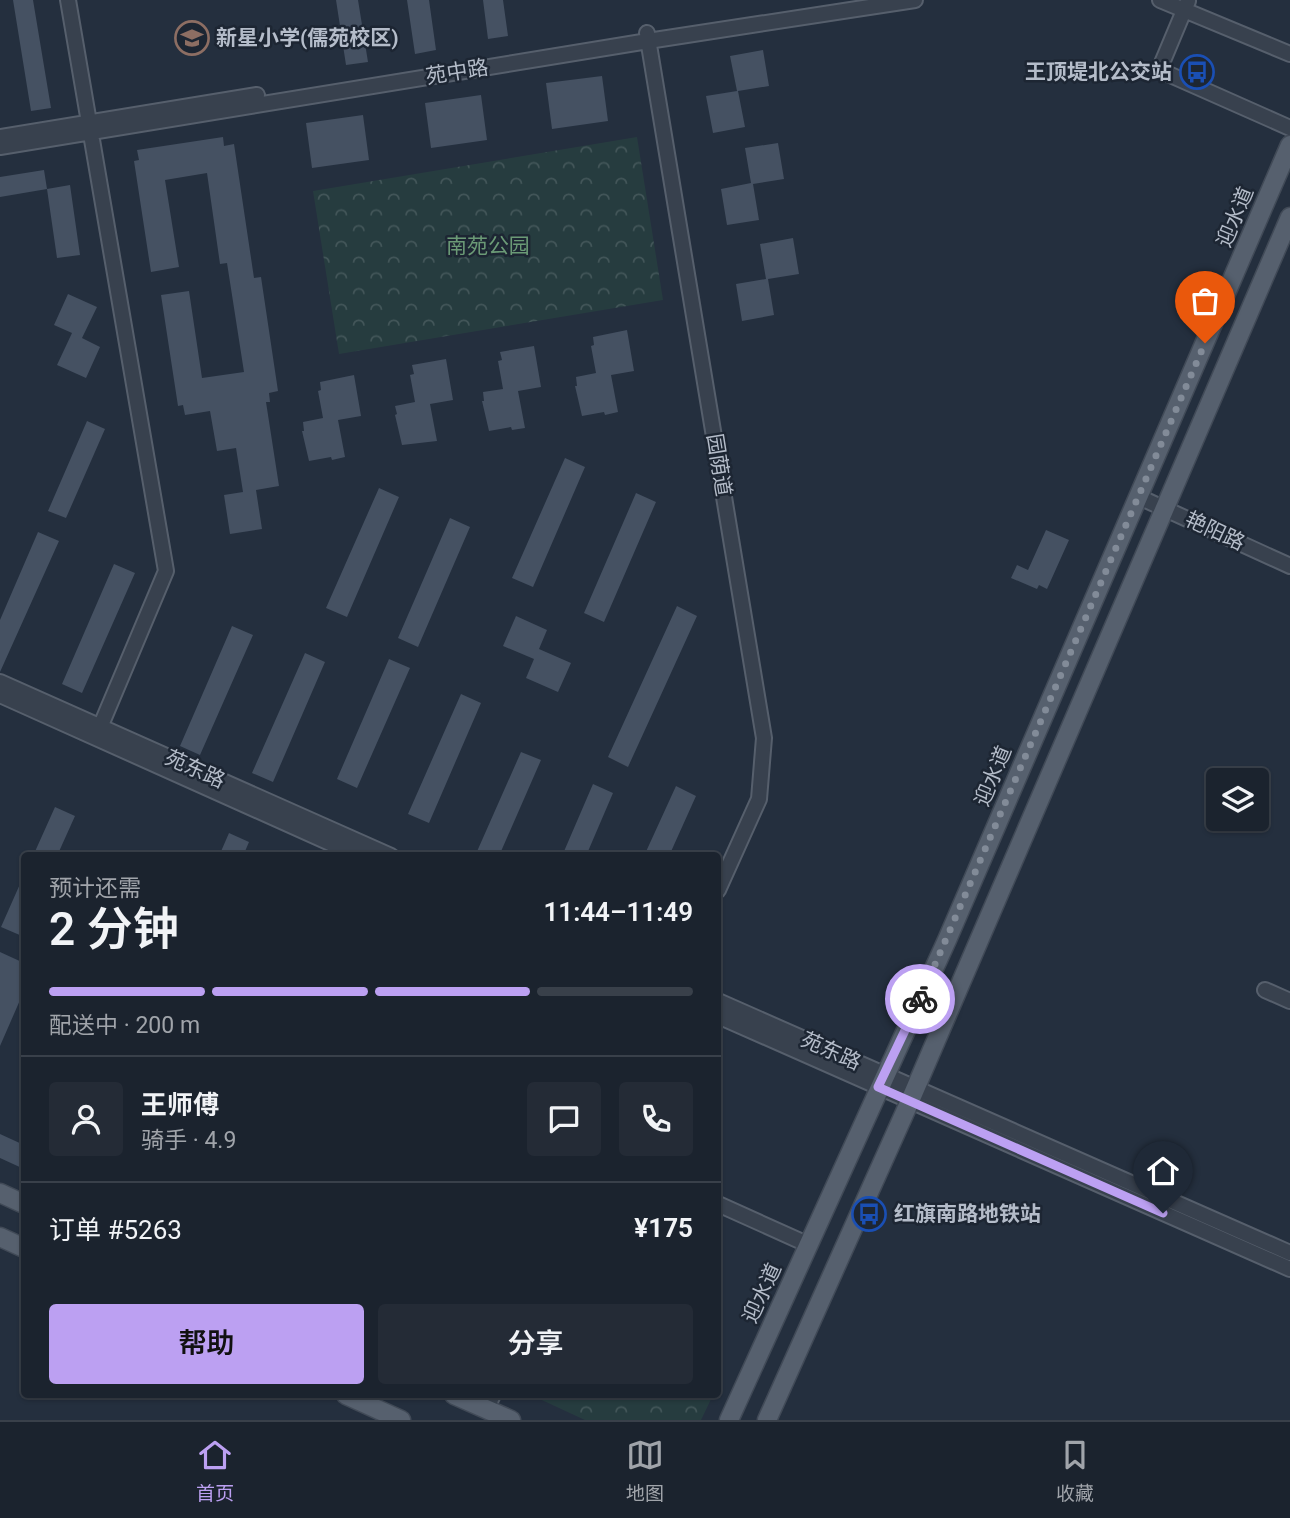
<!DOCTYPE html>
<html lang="zh">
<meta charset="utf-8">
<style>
:root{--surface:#1b232e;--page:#242b36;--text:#f1f3f6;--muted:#a0a4aa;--line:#39404a;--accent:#bca0f2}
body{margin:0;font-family:Roboto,"Noto Sans SC",sans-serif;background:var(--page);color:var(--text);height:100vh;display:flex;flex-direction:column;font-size:26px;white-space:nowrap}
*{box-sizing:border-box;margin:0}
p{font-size:23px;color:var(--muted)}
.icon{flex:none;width:38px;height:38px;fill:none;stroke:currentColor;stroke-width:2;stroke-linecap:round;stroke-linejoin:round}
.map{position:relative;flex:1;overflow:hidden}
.drawer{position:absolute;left:21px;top:852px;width:700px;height:546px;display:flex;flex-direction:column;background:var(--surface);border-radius:7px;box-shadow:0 2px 5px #0004,0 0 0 2px var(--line)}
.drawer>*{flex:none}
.tools{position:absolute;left:1206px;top:768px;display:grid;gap:14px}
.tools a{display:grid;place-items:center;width:63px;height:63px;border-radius:7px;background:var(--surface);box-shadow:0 2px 5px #0004,0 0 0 2px var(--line);font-size:35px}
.pin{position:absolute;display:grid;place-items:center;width:60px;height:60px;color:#fff;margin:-72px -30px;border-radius:50% 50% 50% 0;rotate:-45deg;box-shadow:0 0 7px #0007}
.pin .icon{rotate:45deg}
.courier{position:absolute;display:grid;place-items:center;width:70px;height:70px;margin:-35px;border:5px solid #bca0f2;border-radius:50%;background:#fff;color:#222;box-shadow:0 2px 9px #0007}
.summary em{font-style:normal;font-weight:600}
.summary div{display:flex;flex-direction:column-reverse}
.summary{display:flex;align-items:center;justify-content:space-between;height:119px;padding:0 28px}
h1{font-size:46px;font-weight:600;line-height:52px}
.bar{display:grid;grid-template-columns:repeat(4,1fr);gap:10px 7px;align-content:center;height:84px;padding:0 28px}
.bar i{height:9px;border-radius:5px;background:var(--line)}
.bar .selected{background:var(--accent)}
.bar p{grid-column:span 4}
.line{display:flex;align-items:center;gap:18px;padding:0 28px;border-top:2px solid var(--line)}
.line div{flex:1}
.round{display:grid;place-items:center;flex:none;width:74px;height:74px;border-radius:7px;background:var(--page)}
.button{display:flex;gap:14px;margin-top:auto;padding:14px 28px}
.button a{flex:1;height:80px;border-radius:7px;background:var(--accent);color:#111;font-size:28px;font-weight:600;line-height:80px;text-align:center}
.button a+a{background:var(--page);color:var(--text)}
.tabs{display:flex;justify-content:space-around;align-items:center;height:98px;border-top:2px solid var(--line);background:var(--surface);font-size:19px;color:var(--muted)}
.tabs a{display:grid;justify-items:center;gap:4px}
.tabs .selected{color:var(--accent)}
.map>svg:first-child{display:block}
.park{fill:url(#park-crowns)}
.building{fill:#455162}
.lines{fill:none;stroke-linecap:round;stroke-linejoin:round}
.minor-casing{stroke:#565f6c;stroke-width:18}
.major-casing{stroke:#414a57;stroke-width:21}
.minor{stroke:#38414e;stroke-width:14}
.major{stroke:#56606e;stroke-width:18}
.done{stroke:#828b98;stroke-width:7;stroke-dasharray:0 12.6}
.route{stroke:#bca0f2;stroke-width:9}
.labels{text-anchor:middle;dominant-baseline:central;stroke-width:5;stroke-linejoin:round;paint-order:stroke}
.poi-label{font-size:21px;font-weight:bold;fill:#b4bcc9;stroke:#1d2633;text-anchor:start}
.street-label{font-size:21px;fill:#b4bcc9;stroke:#1d2633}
.park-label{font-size:21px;fill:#6b9a76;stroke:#1d2633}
</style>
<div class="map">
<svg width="1290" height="1420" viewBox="0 0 1290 1420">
<defs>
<pattern id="park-crowns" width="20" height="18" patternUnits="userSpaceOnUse" patternTransform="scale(1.75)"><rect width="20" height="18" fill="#263c3f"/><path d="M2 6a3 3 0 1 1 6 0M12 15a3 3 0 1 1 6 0" fill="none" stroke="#435659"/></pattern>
</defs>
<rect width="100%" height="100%" fill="#242f3e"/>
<path class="park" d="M637 137 663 300 339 354 313 191Z
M531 1395H713L701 1420H585Z"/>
<path class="building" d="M13 0H33L51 108 31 111Z
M336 0H358L368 62 346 65Z
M407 0H429L436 50 415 54Z
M483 0H503L508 36 488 39Z
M763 50 769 86 738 91 745 127 713 133 706 96 737 91 730 56Z
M602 76 608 121 552 129 546 83Z
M481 95 487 140 431 148 425 103Z
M363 115 369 160 312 168 306 123Z
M223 137 224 146 234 144 254 278 261 277 278 391 269 393 270 402H266L279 486 256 490 262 529 230 534 224 495 243 492 236 448 217 451 210 411 185 415 183 405 178 406 161 295 189 291 202 378 244 372 227 263 220 264 207 173 165 180 179 267 151 272 134 161 139 160 137 150Z
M778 143 784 179 753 184 759 220 727 225 721 189 751 183 745 148Z
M44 170 47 189 0 197V177Z
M70 185 80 255 57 258 47 189Z
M793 238 799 274 768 279 774 315 742 321 736 284 766 279 760 244Z
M68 294 97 307 82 338 100 347 86 378 57 365 72 333 54 325Z
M627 330 634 371 611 375 618 412 605 415 604 412 582 416 575 386H577L576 377 596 373 591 346 594 345 593 337Z
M534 346 541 387 518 391 525 428 512 430 511 427 489 431 482 401H484L483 392 503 389 498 361 502 360 500 352Z
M446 359 453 400 430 404 437 441 402 445 395 415 397 414 395 406 415 402 410 375 414 374 412 365Z
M354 375 361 416 338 420 345 457 332 460 331 457 309 461 302 431H304L303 422 323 418 318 391 321 390 320 382Z
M87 421 105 429 66 518 48 511Z
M565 458 585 467 533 587 512 578Z
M379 488 399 497 347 617 326 608Z
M636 493 656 502 604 622 584 613Z
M450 518 470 527 418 647 398 638Z
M1046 530 1069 540 1047 589 1039 585 1037 589 1011 578 1017 565 1028 570Z
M38 532 59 541 0 672V620Z
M114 564 135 573 82 693 62 684Z
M677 606 697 616 628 767 608 757Z
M516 616 547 630 539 649 571 663 558 692 526 678 534 659 503 646Z
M232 626 253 635 200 755 180 746Z
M305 653 325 662 273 782 252 773Z
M389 659 410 668 357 788 337 779Z
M461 694 481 703 429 823 408 814Z
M521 752 541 760 499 856H475Z
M593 784 613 793 586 856H562Z
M676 786 696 796 669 856H644Z
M55 807 75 816 57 856H33Z
M229 833 249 842 243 856H219Z
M24 875V929L22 936 1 927Z
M0 952 24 963V991L0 1046Z
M0 1134 24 1145V1169L0 1158Z"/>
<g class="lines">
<g class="minor-casing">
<path id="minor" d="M68 0 166 571 96 737
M1160 0 1290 54
M1188 1 1162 63 1166 73 1290 128
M647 33 764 738 759 799 718 890
M0 137 257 95
M0 147 648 41 915 0
M1139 497 1290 566
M0 682 391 856
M0 695 359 856
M1265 990 1290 1001
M718 1001 1290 1253
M718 1016 1290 1269
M718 1204 809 1245
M486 1409 493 1395"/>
</g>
<g class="major-casing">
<path id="major" d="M0 1193 24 1204
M0 1237 24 1248
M346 1395 401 1420
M454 1395 511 1420
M729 1420 947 940 1290 145
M767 1420 910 1101 1290 217"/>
</g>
<use href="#minor" class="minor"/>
<use href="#major" class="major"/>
</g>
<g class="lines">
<path class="done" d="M920 999 1205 343"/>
<path class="route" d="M920 999 878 1087 1163 1213"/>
</g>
<defs>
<g id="school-ring" transform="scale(1.75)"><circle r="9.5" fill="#1d2633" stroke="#8d6e63" stroke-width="1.5"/><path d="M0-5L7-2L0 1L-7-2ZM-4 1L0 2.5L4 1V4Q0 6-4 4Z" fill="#8d6e63"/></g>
<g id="bus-ring" transform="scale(1.75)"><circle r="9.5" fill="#1d2633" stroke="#1a4fb4" stroke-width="1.5"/><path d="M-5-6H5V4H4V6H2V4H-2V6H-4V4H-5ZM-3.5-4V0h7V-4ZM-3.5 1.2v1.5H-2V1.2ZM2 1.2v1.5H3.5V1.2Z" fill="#1a4fb4"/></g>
</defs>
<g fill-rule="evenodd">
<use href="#school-ring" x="192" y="38"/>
<use href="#bus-ring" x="1197" y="72"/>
<use href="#bus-ring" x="869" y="1214"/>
</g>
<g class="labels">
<g class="poi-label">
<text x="216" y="38">新星小学(儒苑校区)</text>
<text x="1172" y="72" text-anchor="end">王顶堤北公交站</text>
<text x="894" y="1214">红旗南路地铁站</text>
</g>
<g class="street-label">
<text transform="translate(457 72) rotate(-9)">苑中路</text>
<text transform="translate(1235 217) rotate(-67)">迎水道</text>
<text transform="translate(719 465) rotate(81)">园荫道</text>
<text transform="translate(1215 531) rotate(25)">艳阳路</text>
<text transform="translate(195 769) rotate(24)">苑东路</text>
<text transform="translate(993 776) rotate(-67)">迎水道</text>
<text transform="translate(831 1051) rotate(24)">苑东路</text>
<text transform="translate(762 1293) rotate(-65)">迎水道</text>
</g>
<g class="park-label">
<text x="488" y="246">南苑公园</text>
</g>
</g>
</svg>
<div class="tools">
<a><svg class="icon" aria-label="layers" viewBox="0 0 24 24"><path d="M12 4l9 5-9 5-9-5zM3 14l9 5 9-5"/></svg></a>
</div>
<div class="pin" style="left:1205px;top:343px;background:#ea580c"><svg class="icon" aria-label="bag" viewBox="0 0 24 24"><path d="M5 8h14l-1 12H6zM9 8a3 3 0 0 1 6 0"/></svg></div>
<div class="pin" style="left:1163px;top:1213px;background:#1f2937"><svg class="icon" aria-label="home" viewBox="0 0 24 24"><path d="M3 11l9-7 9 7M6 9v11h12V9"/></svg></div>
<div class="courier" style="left:920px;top:999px"><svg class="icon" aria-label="bike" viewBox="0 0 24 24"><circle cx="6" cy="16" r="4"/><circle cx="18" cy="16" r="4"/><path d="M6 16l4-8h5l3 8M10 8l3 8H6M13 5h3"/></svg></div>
<section class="drawer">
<div class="summary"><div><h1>2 分钟</h1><p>预计还需</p></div><em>11:44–11:49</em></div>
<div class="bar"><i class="selected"></i><i class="selected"></i><i class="selected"></i><i></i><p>配送中 · 200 m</p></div>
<div class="line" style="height:126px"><a class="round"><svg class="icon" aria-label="person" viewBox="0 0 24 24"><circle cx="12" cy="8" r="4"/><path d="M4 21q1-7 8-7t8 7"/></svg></a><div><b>王师傅</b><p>骑手 · 4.9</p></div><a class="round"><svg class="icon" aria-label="chat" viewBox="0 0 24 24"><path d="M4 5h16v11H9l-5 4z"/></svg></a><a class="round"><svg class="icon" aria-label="phone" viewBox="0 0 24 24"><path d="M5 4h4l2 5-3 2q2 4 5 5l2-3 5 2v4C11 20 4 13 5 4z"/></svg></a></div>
<div class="line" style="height:91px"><div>订单 #5263</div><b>¥175</b></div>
<div class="button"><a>帮助</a><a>分享</a></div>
</section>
</div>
<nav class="tabs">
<a class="selected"><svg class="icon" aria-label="home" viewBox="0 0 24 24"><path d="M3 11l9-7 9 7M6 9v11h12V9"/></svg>首页</a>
<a><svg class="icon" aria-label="map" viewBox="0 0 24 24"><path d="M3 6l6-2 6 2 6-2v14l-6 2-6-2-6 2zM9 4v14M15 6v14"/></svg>地图</a>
<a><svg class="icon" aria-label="saved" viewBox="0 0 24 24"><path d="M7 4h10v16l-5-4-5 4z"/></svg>收藏</a>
</nav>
